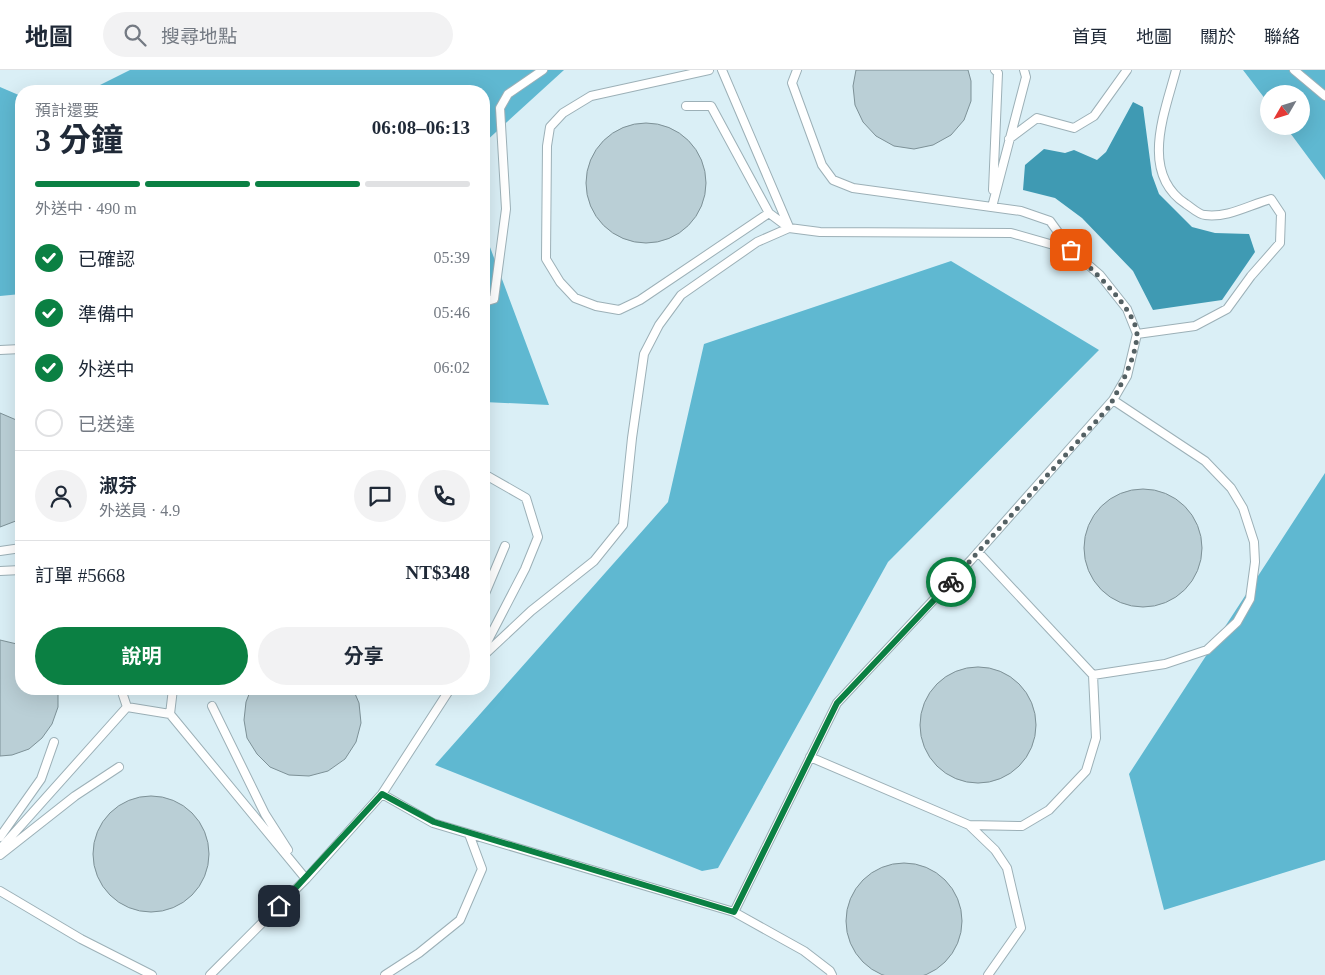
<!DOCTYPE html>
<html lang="zh-TW">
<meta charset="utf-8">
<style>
:root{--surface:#fff;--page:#f2f2f3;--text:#1f2937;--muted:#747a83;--line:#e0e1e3;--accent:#0b8043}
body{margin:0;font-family:"Times New Roman","Noto Sans TC",serif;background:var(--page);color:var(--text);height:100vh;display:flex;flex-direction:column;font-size:19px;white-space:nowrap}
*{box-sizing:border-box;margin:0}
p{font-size:16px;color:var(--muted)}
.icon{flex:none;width:28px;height:28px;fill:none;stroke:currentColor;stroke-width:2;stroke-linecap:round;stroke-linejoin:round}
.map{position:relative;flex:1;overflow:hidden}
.details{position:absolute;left:15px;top:15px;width:475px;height:610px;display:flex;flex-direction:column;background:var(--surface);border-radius:20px;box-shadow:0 5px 20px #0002}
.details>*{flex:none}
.needle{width:32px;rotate:231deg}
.fabs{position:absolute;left:1260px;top:15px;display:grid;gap:10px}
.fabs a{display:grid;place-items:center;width:50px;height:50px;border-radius:50%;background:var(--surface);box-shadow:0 5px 20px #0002;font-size:25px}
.pin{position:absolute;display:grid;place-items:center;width:42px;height:42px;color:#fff;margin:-21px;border-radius:10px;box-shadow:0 2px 8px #0006}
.courier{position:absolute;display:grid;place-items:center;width:50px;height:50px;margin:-25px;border:4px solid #0b8043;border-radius:50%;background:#fff;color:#222;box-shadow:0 1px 6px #0007}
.summary em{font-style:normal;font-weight:700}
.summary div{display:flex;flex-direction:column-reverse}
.summary{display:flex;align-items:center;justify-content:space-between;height:85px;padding:0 20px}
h1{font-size:32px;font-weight:700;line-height:38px}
.bar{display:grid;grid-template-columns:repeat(4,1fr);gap:8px 5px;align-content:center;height:60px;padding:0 20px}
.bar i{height:6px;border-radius:4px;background:var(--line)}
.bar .on{background:var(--accent)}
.bar p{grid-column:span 4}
.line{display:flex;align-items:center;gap:12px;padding:0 20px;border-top:1px solid var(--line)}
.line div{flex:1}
.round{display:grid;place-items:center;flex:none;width:52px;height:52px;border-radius:26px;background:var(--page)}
ol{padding:0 20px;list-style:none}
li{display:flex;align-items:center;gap:15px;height:55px}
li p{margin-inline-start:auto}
li .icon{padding:5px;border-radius:50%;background:var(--accent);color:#fff;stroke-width:4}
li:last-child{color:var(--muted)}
li i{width:28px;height:28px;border:2px solid var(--line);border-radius:50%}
.cta{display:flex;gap:10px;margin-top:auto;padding:10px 20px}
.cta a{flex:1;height:58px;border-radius:30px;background:var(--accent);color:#fff;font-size:20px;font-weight:700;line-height:58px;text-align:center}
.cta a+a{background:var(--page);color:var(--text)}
header{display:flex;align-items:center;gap:30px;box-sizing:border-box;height:70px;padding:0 25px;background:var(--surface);border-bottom:1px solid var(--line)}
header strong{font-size:24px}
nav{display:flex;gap:28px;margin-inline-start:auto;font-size:18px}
.search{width:350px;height:45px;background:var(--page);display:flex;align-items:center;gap:12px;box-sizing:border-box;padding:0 18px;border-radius:28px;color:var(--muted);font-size:19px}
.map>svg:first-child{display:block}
.forest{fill:#5fb8d1}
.water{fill:#3f9ab3}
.building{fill:#bacfd6;stroke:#7d9197}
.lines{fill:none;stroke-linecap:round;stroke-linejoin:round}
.service-casing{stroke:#9cb0b7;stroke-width:10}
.service{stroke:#fff;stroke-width:8}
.done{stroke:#546164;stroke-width:5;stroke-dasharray:0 9}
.route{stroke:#0b8043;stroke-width:6}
</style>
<header>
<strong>地圖</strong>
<div class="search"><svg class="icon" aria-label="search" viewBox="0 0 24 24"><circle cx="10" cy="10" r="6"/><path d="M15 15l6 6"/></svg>搜尋地點</div>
<nav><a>首頁</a><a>地圖</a><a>關於</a><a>聯絡</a></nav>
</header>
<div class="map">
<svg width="1325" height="905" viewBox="0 0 1325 905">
<rect width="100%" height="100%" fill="#daeff6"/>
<path class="forest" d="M130 0H564L484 73V21H88Z
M1243 0H1325V110L1285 56H1301V24H1269V34Z
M0 17 21 26V224L0 226Z
M484 161 549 335 484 332Z
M951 191 1099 280 888 492 718 798 702 801 435 695 668 432 704 274Z
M1325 403V790L1164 840 1129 704Z"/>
<path class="water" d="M1133 32 1143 37 1152 105 1159 124 1192 157 1215 163 1249 164 1255 182 1222 230 1153 240 1133 201 1082 148 1055 128 1023 120 1025 95 1044 79 1065 83 1074 80 1097 90 1106 82Z"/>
<path class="building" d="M856 0H968L971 11V31L964 50 951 65 933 75 914 79 894 76 876 66 863 52 855 35 853 16Z
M586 113a60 60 0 1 1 120 0a60 60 0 1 1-120 0Z
M0 343 21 352V449L0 457Z
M1084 478a59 59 0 1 1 118 0a59 59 0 1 1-118 0Z
M0 570 21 575V619H58V637L52 654 42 668 29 679 12 685 0 686Z
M920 655a58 58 0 1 1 116 0a58 58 0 1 1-116 0Z
M251 619H353L359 633 361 653 356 672 345 689 328 701 309 706 289 705 270 697 257 684 247 668 244 650 246 632Z
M93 784a58 58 0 1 1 116 0a58 58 0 1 1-116 0Z
M846 851a58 58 0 1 1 116 0a58 58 0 1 1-116 0Z"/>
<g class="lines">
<g class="service-casing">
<path id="service" d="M709 0 591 26 563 43 550 57 547 76 546 189 560 212 575 228 596 236 619 240 640 230 769 143 789 158
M722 0 789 157
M797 0 792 13 822 95 833 110 853 118 1021 141 1050 151 1071 180
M1294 0 1325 26
M686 36H711L769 143
M1009 69 1037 48 1074 58 1094 46 1127 0
M993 120 998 3 995 0
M992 137 1026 7 1024 0
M484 232 494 229 506 139 500 38 508 24 543 0
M1137 264 1195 256 1227 239 1251 206 1280 173 1281 144 1271 129C1249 135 1228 148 1205 145 1199 145 1191 137 1186 134 1139 103 1165 42 1176 0
M0 280 21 279
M484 404 526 428 538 467 525 499 484 578
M0 481 21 478
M0 501 21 500
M484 526 505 476
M484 585 531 541 594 491 623 455 632 368 644 284 659 255 681 225 757 172 789 158 820 162 1011 163 1071 180 1100 205 1127 239 1137 264 1127 306 1113 330 971 490 837 633 734 842 804 881 830 901 832 905
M1093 605 1165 594 1207 580 1237 552 1250 529 1255 492 1254 472 1243 438 1231 418 1205 391 1113 330
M173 619 170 644 306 809
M212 636 265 744 288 780
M127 637 170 644
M810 687 969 755 995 780 1007 798 1021 858 988 905
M382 724 433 753 734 842
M969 755 1022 756 1049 740 1086 701 1096 668 1093 605 978 482
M0 767 41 709 54 672
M0 779 127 637 121 619
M0 785 75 726 119 697
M0 821 81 869 152 905
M210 905 306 809 382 724 450 619
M385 905 419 883 460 850 482 799 469 764"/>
</g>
<use href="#service" class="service"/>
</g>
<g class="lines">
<path class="done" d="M951 512 1109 337C1120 317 1136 288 1137 265 1137 240 1089 196 1071 180"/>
<path class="route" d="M279 836 382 724 434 752 734 842 837 633 951 512"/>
</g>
</svg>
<div class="fabs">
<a><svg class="needle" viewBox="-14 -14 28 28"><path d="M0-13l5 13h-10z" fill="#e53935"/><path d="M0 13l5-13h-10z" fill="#747a83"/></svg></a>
</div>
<div class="pin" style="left:1071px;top:180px;background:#ea580c"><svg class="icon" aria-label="bag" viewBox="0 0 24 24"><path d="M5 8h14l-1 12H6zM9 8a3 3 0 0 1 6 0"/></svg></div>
<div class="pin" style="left:279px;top:836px;background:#1f2937"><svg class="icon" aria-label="home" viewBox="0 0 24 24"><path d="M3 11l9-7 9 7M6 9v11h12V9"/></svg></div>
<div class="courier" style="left:951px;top:512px"><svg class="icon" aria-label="bike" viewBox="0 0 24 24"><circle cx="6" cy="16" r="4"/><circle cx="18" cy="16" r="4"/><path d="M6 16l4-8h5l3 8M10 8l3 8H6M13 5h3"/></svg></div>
<section class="details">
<div class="summary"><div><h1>3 分鐘</h1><p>預計還要</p></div><em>06:08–06:13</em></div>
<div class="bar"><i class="on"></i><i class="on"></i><i class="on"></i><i></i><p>外送中 · 490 m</p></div>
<ol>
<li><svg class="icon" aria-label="check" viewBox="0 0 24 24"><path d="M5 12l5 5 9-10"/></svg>已確認<p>05:39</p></li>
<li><svg class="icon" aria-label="check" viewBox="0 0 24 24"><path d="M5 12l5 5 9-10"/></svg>準備中<p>05:46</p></li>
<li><svg class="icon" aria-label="check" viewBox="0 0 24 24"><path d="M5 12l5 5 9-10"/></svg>外送中<p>06:02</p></li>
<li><i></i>已送達</li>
</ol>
<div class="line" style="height:90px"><a class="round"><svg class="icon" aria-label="person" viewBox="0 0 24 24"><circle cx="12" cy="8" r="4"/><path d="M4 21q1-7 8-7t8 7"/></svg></a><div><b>淑芬</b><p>外送員 · 4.9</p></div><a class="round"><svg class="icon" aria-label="chat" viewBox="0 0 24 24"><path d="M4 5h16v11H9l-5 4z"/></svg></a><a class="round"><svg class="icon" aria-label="phone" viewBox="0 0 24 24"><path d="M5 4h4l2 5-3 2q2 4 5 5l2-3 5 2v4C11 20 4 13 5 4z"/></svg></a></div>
<div class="line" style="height:65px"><div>訂單 #5668</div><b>NT$348</b></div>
<div class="cta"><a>說明</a><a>分享</a></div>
</section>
</div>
